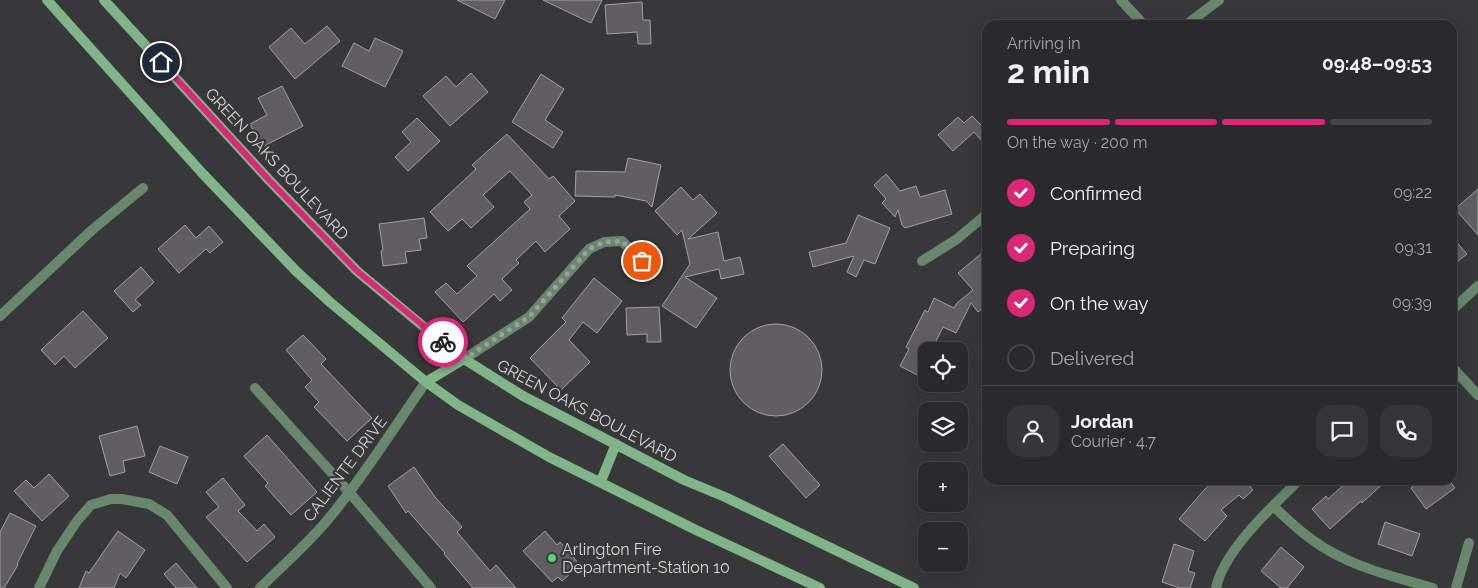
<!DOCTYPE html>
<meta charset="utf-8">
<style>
:root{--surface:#2a292b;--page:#363537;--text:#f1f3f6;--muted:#a5a6a9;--line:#464547;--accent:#db2777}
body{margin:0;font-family:Raleway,sans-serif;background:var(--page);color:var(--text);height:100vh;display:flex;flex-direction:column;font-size:19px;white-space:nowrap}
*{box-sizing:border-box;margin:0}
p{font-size:16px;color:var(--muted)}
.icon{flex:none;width:28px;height:28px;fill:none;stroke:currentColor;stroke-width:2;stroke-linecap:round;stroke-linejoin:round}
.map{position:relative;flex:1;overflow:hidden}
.side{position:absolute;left:982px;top:20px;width:475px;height:465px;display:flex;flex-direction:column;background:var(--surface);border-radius:15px;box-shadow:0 5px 20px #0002,0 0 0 1px var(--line)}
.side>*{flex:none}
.tools{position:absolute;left:918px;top:342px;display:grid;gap:10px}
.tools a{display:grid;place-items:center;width:50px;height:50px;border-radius:10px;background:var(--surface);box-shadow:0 5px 20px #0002,0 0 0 1px var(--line);font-size:25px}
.pin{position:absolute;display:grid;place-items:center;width:42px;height:42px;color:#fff;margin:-21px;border:2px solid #fff;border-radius:50%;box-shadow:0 1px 5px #0007}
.courier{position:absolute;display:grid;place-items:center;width:50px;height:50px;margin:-25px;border:4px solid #db2777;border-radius:50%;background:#fff;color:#222;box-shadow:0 1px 6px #0007}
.headline em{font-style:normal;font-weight:700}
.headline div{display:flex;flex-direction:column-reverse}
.headline{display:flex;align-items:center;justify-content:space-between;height:85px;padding:0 25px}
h1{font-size:32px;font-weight:700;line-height:38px}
.bar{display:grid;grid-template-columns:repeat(4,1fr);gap:8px 5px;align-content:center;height:60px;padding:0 25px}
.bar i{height:6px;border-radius:4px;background:var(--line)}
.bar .selected{background:var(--accent)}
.bar p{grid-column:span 4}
.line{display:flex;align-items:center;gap:12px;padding:0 25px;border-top:1px solid var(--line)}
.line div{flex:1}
.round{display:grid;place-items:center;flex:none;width:52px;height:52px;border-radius:15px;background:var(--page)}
ol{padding:0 25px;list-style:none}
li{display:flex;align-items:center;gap:15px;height:55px}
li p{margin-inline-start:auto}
li .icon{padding:5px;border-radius:50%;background:var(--accent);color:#fff;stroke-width:4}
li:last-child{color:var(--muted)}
li i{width:28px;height:28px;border:2px solid var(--line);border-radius:50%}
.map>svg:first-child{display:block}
.building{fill:#605e61;stroke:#a1a0a3}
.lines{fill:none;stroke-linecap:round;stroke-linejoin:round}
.minor{stroke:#68876c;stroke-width:10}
.tertiary{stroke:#68876c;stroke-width:10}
.secondary{stroke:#81b489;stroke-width:10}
.done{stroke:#9f9ea0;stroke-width:5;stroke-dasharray:0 9}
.route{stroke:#db2777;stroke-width:6}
.poi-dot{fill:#52d673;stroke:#383739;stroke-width:2}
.labels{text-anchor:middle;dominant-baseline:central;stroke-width:4.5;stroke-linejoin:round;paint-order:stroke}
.street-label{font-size:16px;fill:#d7d6d7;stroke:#383739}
.poi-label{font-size:16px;fill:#d7d6d7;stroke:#383739;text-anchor:start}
</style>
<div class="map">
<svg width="1478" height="588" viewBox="0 0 1478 588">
<rect width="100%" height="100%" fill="#383739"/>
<path class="building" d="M457 0H505L495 19Z
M543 0H602L591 23Z
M642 2 643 20H650L651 44H638L637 32 607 34 605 5Z
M327 26 340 41 295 79 269 47 291 28 305 44Z
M375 38 403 51 385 87 342 66 354 43 369 51Z
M471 73 488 92 450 126 423 96 446 76 456 87Z
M541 74 564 89 545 120 563 132 553 148 512 122Z
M282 86 303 126 262 147 250 124 267 115 258 98Z
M972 116 988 132V148L974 132 953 151 938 135 958 117 964 123Z
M417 118 440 141 408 171 395 157 411 142 402 132Z
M507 134 549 179 553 176 575 201 559 216 570 229 545 252 536 241 516 260 519 263 502 279 512 290 500 301 494 294 463 322 435 292 446 283 457 294 477 276 467 266 530 209 524 202 532 195 510 171 483 195 494 207 471 228 462 219 448 231 430 212 476 169 472 165Z
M628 158 661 165 652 207 646 201 615 195V197L575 196 576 171 625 172Z
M886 174 900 191 916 186 920 197 945 190 952 214 905 228 902 225 898 210 895 217 882 203 886 199 874 185Z
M681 187 693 200 700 194 717 213 688 239 718 232 724 261 740 257 744 274 721 279 719 269 685 277 717 298 696 328 662 306 690 264 682 230 677 235 655 211Z
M1478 189V235L1455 209Z
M858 215 890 228 875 264 864 260 856 277 847 272 854 256 813 267 809 252 846 243Z
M424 218 427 238 419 239 421 250 405 252 407 263 383 266 381 251 383 250 379 224Z
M185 225 196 238 209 226 223 242 210 253 206 249 179 273 158 249Z
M1452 237 1467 254 1452 266Z
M988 248V304L978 312 971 303 956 333 943 327 931 351H926V361L919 376 900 366 909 349 906 347 925 310 928 312 934 298 954 308 957 303 973 290 958 273Z
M141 267 154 282 135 300 141 305 133 312 114 291Z
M594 278 622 301 597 333 583 322 569 340 590 362 561 390 530 358 566 322 562 318Z
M659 307 661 342H647V334L627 335 626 308Z
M83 311 108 338 75 368 64 356 55 365 41 350Z
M730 370a46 46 0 1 1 92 0a46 46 0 1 1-92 0Z
M303 335 326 359 321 364 372 418 347 441 314 407 319 402 305 387 312 380 286 350Z
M137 426 145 456 123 461 125 472 110 476 99 436Z
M267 435 317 492 291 515 265 486 268 483 244 456Z
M783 444 820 485 806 498 769 456Z
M160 446 188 457 177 484 149 472Z
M414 467 435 497 462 527 457 532 490 571 496 565 516 588H473L444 554 445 553 408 511 406 513 388 486Z
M49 474 69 496 42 521 14 491 26 480 34 488Z
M223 478 245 505 238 511 257 531 264 524 275 537 247 562 206 517 219 507 206 492Z
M1215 480H1245L1253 490 1243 499 1239 495 1221 510 1227 516 1205 541 1179 519 1205 489Z
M1349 480H1387L1362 503 1361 501 1330 529 1312 509 1326 496 1328 499Z
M1422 480H1449L1455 488 1426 509 1411 488Z
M10 513 36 526 17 564 18 565 4 588H0V532Z
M1385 522 1420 534 1412 556 1378 544Z
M118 531 145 550 126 578 120 573 114 588H79L86 571 89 573Z
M545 531 557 545 560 542 580 565 562 581 558 577 552 582 523 551Z
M1174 544 1194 551 1188 571 1195 573 1190 588H1180L1162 582Z
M1281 547 1304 567 1287 588H1281L1261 571Z
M176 563 197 588H176L164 574Z"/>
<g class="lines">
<path class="minor" d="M1186 25 1219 0
M922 261 957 239 988 213
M1452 310 1478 286
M0 316 92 230 143 188
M464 359 529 317 589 249 604 242 622 241 642 261
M255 388 349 492 431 588
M1273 506C1285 517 1297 529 1311 539 1347 566 1391 576 1433 588
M39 588 57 551 77 521 91 505 111 499H122L149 504 167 515 227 588
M1216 588C1224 550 1272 507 1299 480
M1456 588 1469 543"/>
<path class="tertiary" d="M1121 0 1144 25
M1452 367 1478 395
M260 588C283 565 309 543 330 517 365 475 394 427 426 382"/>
<path class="secondary" d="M47 0 203 174 297 272 331 303 426 382 458 405 549 457 696 530 820 588
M104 0 269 180 357 271 430 332 464 359 523 396 684 480 725 497 914 588
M426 382 464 359
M601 481 616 444"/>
</g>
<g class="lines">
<path class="done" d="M443 342 464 359 529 317 589 249 604 242 622 241 642 261"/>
<path class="route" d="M161 62 269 180 357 271 443 342"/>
</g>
<circle class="poi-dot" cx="552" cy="558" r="5"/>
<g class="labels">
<g class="street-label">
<text transform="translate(277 164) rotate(47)">GREEN OAKS BOULEVARD</text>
<text transform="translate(587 411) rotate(28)">GREEN OAKS BOULEVARD</text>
<text transform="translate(345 469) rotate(-53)">CALIENTE DRIVE</text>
</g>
<g class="poi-label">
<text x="562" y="549">Arlington Fire<tspan x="562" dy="18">Department-Station 10</tspan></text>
</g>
</g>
</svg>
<div class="tools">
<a><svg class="icon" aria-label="locate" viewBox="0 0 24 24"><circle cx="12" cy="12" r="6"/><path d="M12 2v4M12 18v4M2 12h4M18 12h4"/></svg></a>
<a><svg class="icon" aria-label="layers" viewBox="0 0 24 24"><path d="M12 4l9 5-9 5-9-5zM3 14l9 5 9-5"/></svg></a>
<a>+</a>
<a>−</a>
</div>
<div class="pin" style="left:642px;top:261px;background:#ea580c"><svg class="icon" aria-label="bag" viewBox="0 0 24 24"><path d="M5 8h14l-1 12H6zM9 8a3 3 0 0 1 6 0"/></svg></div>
<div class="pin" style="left:161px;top:62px;background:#1f2937"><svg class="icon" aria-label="home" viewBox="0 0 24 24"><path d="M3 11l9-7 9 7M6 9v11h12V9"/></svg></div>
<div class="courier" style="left:443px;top:342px"><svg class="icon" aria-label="bike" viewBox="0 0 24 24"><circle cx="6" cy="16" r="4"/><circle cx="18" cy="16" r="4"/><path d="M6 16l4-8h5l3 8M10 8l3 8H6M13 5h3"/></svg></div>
<section class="side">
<div class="headline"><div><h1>2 min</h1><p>Arriving in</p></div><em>09:48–09:53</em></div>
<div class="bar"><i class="selected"></i><i class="selected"></i><i class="selected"></i><i></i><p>On the way · 200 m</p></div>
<ol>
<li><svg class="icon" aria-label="check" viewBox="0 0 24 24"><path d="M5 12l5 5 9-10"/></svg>Confirmed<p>09:22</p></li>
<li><svg class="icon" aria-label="check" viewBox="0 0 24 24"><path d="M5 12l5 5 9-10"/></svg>Preparing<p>09:31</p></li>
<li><svg class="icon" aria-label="check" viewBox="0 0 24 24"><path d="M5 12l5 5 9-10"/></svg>On the way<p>09:39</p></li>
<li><i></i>Delivered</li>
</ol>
<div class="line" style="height:90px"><a class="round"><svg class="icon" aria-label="person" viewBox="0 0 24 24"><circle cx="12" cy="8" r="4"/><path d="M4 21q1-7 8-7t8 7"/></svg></a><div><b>Jordan</b><p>Courier · 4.7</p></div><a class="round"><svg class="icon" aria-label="chat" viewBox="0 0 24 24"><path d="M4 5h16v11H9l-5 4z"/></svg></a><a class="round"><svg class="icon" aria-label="phone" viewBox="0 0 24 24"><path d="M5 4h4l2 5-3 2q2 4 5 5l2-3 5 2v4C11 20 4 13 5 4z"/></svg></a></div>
</section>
</div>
